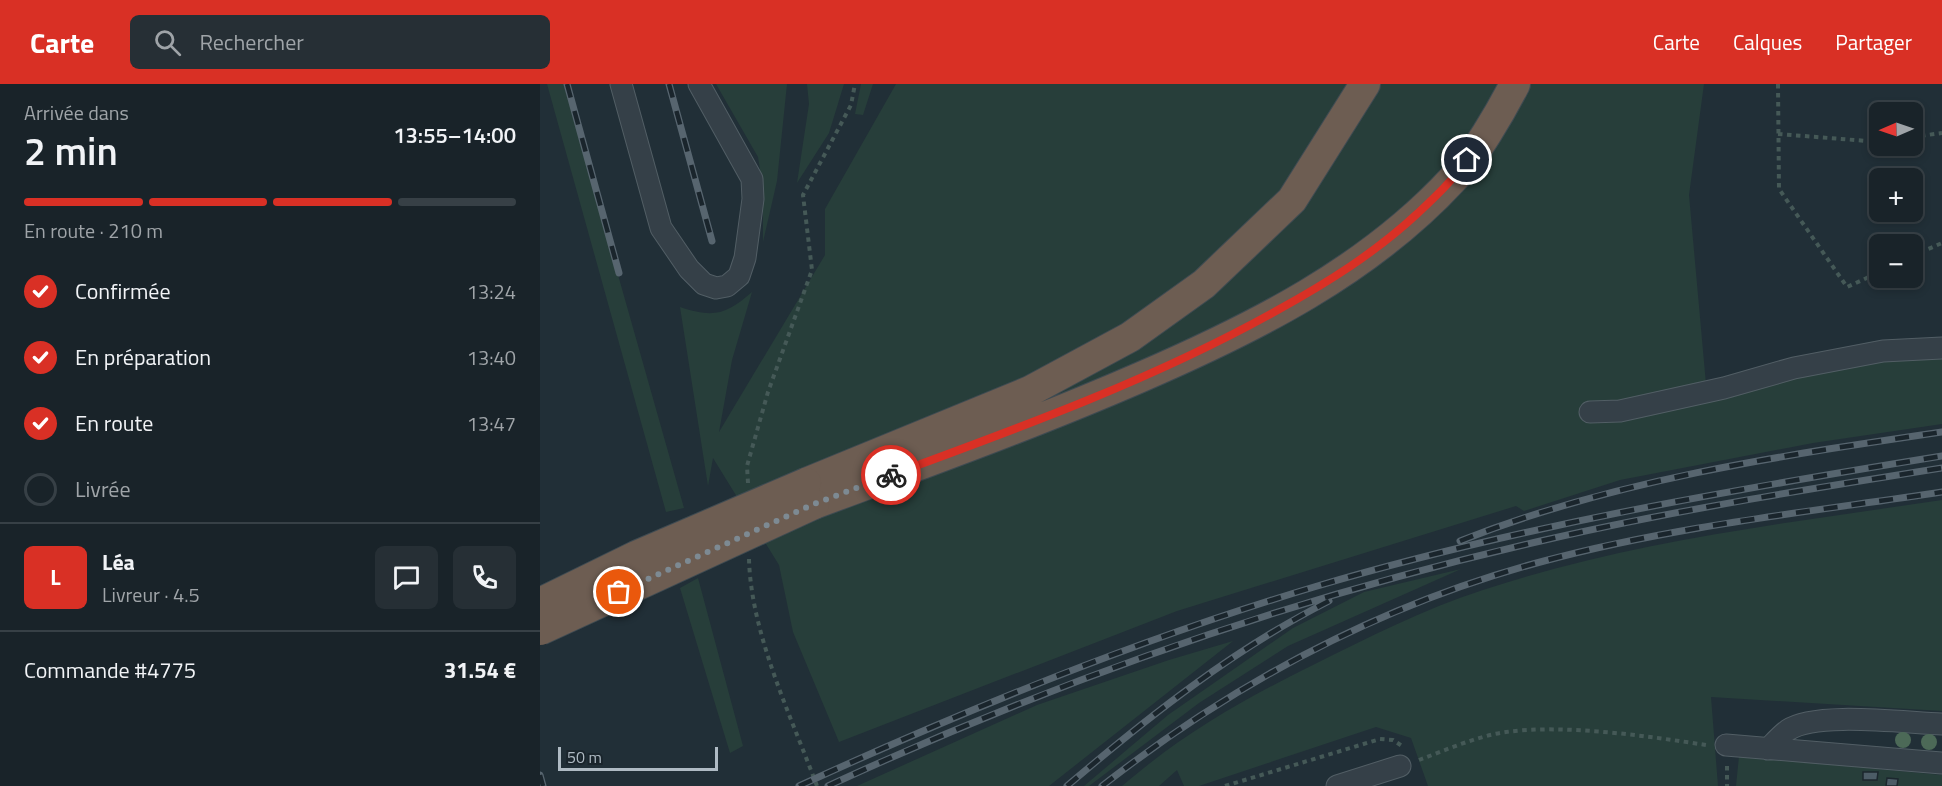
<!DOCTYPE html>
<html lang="fr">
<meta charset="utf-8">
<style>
:root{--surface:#192329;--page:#262f35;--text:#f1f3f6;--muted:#9fa4a8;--line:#374046;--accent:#d93025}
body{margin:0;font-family:"Titillium Web",sans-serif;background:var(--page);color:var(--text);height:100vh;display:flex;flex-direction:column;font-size:22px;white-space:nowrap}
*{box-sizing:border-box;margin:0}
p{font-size:20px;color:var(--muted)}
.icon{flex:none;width:33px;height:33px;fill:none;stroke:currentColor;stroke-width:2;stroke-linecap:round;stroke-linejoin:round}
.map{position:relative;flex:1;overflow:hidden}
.panel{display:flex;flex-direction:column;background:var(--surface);width:540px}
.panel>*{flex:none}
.needle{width:39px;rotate:268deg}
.tools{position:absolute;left:1329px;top:18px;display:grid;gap:12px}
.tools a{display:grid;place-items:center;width:54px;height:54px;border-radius:9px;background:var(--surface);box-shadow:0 3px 9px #0003,0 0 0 2px var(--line);font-size:30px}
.scale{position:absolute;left:18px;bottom:15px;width:160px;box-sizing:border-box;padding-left:6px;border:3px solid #afbbc4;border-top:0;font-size:16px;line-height:21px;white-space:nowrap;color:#afbbc4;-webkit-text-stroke:4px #1a252c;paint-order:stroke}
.pin{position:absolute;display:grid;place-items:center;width:51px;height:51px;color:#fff;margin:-26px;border:3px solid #fff;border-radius:50%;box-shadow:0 2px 6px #0007}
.courier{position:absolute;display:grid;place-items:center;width:60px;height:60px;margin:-30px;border:4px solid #d93025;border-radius:50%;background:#fff;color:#222;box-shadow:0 2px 8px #0007}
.summary em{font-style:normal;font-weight:600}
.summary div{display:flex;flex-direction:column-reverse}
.summary{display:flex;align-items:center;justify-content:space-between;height:102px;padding:0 24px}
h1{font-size:39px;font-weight:600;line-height:45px}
.bar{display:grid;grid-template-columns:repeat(4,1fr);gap:9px 6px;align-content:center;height:72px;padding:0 24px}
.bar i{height:8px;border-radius:4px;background:var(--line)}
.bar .selected{background:var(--accent)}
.bar p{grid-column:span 4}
.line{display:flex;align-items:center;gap:15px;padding:0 24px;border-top:2px solid var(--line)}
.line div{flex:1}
.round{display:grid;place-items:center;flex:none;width:63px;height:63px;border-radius:9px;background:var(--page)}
ol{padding:0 24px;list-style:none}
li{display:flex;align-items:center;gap:18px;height:66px}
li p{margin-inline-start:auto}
li .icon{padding:6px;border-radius:50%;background:var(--accent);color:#fff;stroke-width:4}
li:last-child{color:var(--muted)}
li i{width:33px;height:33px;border:3px solid var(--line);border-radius:50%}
header{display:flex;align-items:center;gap:36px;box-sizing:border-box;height:84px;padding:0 30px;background:var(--accent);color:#fff}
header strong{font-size:28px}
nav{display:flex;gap:33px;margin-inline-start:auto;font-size:21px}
.search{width:420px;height:54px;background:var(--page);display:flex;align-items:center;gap:15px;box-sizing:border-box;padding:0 21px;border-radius:9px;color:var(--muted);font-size:22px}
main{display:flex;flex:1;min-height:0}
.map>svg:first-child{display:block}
.green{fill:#273e3a}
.building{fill:#4c5c66;stroke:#1c272e;stroke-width:1.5}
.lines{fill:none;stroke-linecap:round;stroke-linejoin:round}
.minor-casing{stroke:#525e65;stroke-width:23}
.highway-casing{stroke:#3f4b52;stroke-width:32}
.path{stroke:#455957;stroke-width:4;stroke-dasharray:4.5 4.5;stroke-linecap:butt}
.minor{stroke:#354048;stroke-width:21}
.highway{stroke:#6d5d52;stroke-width:30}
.rail-casing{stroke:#57656f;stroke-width:7}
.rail{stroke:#1a252c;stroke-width:4.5;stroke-dasharray:14;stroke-linecap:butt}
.highway-bridge-casing{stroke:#3f4b52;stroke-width:32;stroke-linecap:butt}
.highway-bridge{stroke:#6d5d52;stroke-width:30}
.tree{fill:#4c6957}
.done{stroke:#7d8a93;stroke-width:6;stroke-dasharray:0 10.8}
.route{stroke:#d93025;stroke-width:8}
</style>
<header>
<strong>Carte</strong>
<div class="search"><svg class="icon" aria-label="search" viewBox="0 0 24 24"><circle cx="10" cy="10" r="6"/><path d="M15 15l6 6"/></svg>Rechercher</div>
<nav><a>Carte</a><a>Calques</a><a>Partager</a></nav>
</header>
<main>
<section class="panel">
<div class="summary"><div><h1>2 min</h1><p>Arrivée dans</p></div><em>13:55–14:00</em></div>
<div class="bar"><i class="selected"></i><i class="selected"></i><i class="selected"></i><i></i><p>En route · 210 m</p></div>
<ol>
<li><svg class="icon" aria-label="check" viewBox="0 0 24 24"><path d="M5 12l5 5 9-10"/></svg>Confirmée<p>13:24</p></li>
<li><svg class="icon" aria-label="check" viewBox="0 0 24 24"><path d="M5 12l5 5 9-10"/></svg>En préparation<p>13:40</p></li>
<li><svg class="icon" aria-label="check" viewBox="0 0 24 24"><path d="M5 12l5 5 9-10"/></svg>En route<p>13:47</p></li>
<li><i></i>Livrée</li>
</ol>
<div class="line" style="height:108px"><b class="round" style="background:var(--accent);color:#fff">L</b><div><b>Léa</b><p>Livreur · 4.5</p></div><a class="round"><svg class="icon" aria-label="chat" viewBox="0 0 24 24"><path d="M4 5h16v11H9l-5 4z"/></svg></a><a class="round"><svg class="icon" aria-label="phone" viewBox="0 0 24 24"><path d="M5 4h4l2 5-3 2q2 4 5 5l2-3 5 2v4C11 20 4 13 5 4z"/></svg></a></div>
<div class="line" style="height:78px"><div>Commande #4775</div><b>31.54 €</b></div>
</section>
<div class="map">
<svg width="1402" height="702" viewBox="0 0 1402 702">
<rect width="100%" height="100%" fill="#212f37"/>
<path class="green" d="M7 0H24L144 424 126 428Z
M176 0H247L237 97 223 158V104L218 73Z
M267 0H304L289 49 257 99 269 20Z
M321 0H333L323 31 315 30Z
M356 0H1164L1149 111 1166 300 1094 313 1093 332 1278 283 1402 268V340L1273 359 1080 396 984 427 976 422 637 527 299 658 253 548 239 481 173 374 168 402 140 223C173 234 186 231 212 208L192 276 179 348 285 171V125Z
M1402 416V627L1171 613 1178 702H888L871 654 836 643 659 702H644L637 686 619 702H582C644 649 700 617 773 581 829 553 884 525 943 506 1091 457 1248 439 1402 416Z
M921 485 748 562 659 619 549 702H544L628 631 753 544 824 508Z
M158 494 203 662 190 669 140 504Z
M693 557 509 702H317L497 621 629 576Z
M1199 672 1402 691V702H1196Z"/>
<path class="building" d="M1323 688H1338L1337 696H1323Z
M1347 694 1358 695 1357 702H1346Z"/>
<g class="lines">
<g class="minor-casing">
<path id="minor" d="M81 0 121 144 149 185 164 200 176 204 187 202 199 192 205 174 213 115 212 95 159 0
M1050 328 1080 327 1184 304 1254 284 1343 267 1402 264
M1186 661 1402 679
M1228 665C1234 659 1241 651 1248 646 1276 627 1366 639 1402 640
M797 702 860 682"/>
</g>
<g class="highway-casing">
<path id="highway" d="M266 399 490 307 590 253 664 200 752 116 825 0
M274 420C384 379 493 340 601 293 714 244 828 187 913 95 935 72 960 29 975 0"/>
</g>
<path class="path" d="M1238 0 1239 105 1307 203 1340 188
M1238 50 1340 58
M1372 53 1402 49
M1372 172 1402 159
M208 399 207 382 228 308 272 186 263 111 311 21 315 0
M209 475C211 550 251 632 277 702
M879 676C906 666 937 652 966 648 1025 640 1107 652 1166 661
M1187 682V702
M685 702 840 655 853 656 862 662"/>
<use href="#minor" class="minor"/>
<use href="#highway" class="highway"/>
<g class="rail-casing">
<path id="rail" d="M27 0 79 189
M129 0 172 157
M920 457C1074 396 1238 372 1402 348
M0 691 3 702
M259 702C427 625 597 556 774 503 979 442 1191 406 1402 372
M288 702C518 596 757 512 1005 456 1136 426 1269 405 1402 384
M527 702C608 633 694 565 789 517
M562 702C694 599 842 520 1004 477 1134 442 1269 428 1402 408"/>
</g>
<use href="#rail" class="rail"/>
<g class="highway-bridge-casing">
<path id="highway-bridge" d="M0 519 96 472 266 399
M0 546 274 420"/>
</g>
<use href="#highway-bridge" class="highway-bridge"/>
</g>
<g class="tree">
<circle cx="1363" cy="656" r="8"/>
<circle cx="1389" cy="658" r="8"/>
</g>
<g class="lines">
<path class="done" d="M79 508 274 420 351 391"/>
<path class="route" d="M351 391C482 343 614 295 736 227 787 199 835 169 878 129 896 112 913 96 927 76"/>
</g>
</svg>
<div class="tools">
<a><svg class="needle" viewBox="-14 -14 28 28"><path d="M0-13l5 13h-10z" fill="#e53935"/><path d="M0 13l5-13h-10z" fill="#9fa4a8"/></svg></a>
<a>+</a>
<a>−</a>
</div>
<div class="scale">50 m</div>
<div class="pin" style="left:79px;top:508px;background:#ea580c"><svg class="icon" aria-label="bag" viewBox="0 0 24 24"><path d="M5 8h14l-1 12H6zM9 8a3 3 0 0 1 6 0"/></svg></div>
<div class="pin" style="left:927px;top:76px;background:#1f2937"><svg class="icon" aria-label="home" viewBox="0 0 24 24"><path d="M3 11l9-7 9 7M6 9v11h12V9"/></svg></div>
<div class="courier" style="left:351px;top:391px"><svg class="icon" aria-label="bike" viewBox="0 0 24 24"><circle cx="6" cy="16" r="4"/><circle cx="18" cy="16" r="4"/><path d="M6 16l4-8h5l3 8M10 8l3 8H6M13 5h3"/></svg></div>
</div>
</main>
